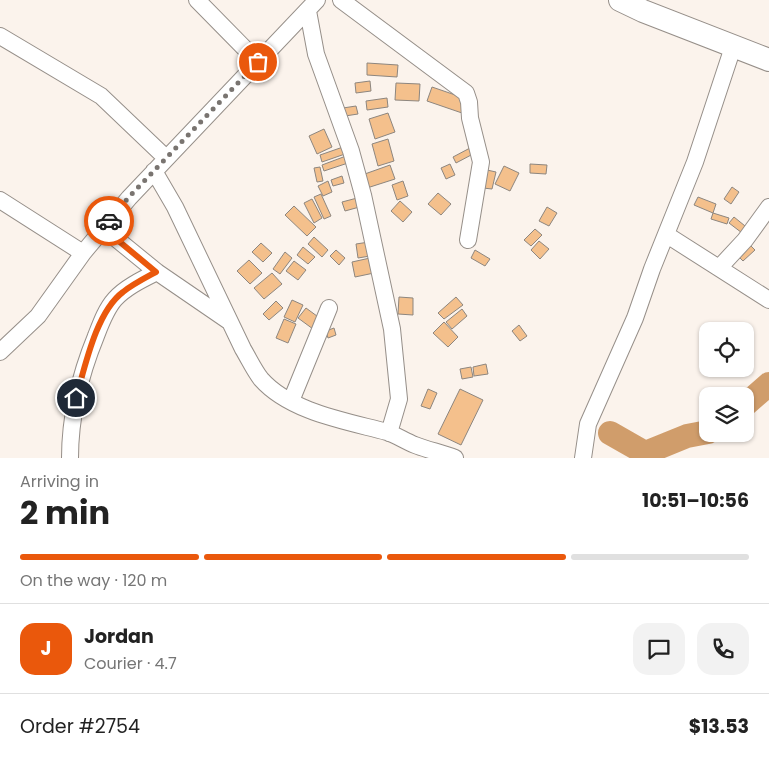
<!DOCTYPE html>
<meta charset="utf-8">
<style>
:root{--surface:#fff;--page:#f2f2f2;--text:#222;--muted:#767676;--line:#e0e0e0;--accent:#ea580c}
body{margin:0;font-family:Poppins,sans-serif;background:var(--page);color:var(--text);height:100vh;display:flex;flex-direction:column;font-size:19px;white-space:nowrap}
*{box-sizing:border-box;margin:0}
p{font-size:16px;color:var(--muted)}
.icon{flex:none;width:28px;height:28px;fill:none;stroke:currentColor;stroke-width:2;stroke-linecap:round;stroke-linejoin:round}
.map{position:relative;height:458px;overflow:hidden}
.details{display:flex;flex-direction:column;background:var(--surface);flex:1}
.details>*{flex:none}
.buttons{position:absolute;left:699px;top:322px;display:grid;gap:10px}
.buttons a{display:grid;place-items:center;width:55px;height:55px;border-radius:10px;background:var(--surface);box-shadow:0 1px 4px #0004;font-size:25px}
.pin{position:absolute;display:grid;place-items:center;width:42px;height:42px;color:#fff;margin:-21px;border:2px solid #fff;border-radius:50%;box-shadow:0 1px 5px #0007}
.courier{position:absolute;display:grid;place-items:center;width:50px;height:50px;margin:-25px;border:4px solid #ea580c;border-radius:50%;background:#fff;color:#222;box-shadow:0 1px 6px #0007}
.headline em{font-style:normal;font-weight:700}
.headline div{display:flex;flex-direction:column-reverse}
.headline{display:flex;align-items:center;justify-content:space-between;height:85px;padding:0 20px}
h1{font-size:32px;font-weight:700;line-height:38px}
.bar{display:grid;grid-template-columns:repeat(4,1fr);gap:8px 5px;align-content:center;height:60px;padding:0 20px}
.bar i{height:6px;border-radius:4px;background:var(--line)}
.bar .active{background:var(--accent)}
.bar p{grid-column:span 4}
.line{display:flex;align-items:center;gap:12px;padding:0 20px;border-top:1px solid var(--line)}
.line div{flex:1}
.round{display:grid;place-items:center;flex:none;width:52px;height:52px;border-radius:15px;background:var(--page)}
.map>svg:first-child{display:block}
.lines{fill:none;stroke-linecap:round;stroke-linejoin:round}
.river{stroke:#d09d6b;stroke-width:24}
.building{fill:#f4c08c;stroke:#8d867f}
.street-casing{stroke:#968f89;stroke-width:18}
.secondary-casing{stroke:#968f89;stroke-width:24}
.street{stroke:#fff;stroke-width:16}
.secondary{stroke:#fff;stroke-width:22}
.done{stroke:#797470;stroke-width:5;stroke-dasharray:0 9}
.route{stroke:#ea580c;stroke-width:6}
</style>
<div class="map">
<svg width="769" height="458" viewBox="0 0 769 458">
<rect width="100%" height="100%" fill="#fbf3ec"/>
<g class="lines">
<path class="river" d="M745 405 769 384
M610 433 645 453 687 436 708 432"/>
</g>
<path class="building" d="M367 63 398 65 397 77 367 75Z
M370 81 371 91 356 93 355 83Z
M396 83 420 84 419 101 395 100Z
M432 87 467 99 462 113 427 101Z
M387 98 388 107 367 110 366 101Z
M356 106 358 114 345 116 343 108Z
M388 113 395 132 375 139 369 119Z
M324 129 332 147 317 154 309 136Z
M388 139 394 161 378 166 372 144Z
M343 147 345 154 322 162 320 155Z
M470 148 473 154 456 163 453 157Z
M346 156 348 163 324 171 322 165Z
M450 164 455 175 446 179 441 168Z
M530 164 547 165 546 174 530 173Z
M390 165 395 179 367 188 362 175Z
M504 166 519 173 510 191 495 184Z
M320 167 323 181 317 182 314 168Z
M487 170 496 172 492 189 483 188Z
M342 176 344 183 333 186 331 180Z
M328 181 332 192 323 196 318 186Z
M403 181 408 196 397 200 392 185Z
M732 187 739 192 731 204 724 199Z
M438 193 451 204 441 215 428 204Z
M321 194 331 216 324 219 314 197Z
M361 197 363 206 345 211 342 202Z
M698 197 716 204 713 213 694 205Z
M312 199 322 218 314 223 304 203Z
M400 201 412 212 403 222 391 211Z
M294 206 316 227 307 236 285 215Z
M547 207 557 213 549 226 539 221Z
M713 213 729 218 727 224 711 219Z
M734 217 750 230 746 236 729 223Z
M535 229 542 235 531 246 524 240Z
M314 237 328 250 322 257 308 244Z
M539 241 549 249 540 259 531 250Z
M369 242 370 256 358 258 356 244Z
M747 242 755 250 743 261 735 253Z
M261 243 272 253 263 262 252 252Z
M303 247 315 257 308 264 297 255Z
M336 250 345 258 339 265 330 256Z
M475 250 490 259 485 266 471 258Z
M285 252 292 258 280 274 273 269Z
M370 258 374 273 355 277 352 262Z
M249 260 262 273 250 284 237 271Z
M294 261 306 270 298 280 286 271Z
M272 273 282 284 264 299 254 288Z
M399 297 413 298V315L398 314Z
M456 297 463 305 444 319 438 313Z
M292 300 303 305 295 322 284 317Z
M276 301 283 308 269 320 263 314Z
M306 308 321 319 313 329 298 318Z
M462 309 467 316 452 329 446 322Z
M284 319 296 324 288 343 276 338Z
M444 322 458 337 448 347 433 333Z
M519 325 527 336 520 341 512 331Z
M334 328 336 335 328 338 326 331Z
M486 364 488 374 474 376 473 367Z
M471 367 473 377 462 379 460 369Z
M428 389 437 393 430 409 421 406Z
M460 389 483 400 461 445 438 434Z"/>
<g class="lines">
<g class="street-casing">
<path id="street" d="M197 0 258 62
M341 0 466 93 469 102 470 118 481 162 468 240
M308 11 316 54 351 151 363 195 392 329 399 399 389 433
M0 36 101 96 166 158
M154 171 175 207 243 349C249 359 254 370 261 379 290 412 346 421 387 432 396 435 405 441 415 445 428 450 442 453 455 458
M0 200 83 253
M103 228 157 272 230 322
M667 235 769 300
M719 268 745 240 769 207
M0 352 38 316 83 253 129 198 317 0
M291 401 329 308
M70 458C70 416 80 375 96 336 101 323 106 309 115 299 126 287 143 279 157 272
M583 458 588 424 635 318 652 269 695 162 733 47"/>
</g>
<g class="secondary-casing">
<path id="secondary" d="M620 0 643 11 769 60"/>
</g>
<use href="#street" class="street"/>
<use href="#secondary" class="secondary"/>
</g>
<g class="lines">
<path class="done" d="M109 221 128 198 258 62"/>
<path class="route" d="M76 398C85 367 96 312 123 292 133 284 145 278 156 272L103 228 109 221"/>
</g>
</svg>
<div class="buttons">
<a><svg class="icon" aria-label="locate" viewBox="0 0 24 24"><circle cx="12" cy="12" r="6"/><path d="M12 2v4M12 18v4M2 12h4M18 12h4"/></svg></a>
<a><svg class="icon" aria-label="layers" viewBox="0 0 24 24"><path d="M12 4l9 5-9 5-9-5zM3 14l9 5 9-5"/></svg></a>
</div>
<div class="pin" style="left:258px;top:62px;background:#ea580c"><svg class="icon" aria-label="bag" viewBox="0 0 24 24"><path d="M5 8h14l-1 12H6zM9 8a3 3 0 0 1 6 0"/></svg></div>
<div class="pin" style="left:76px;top:398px;background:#1f2937"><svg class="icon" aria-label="home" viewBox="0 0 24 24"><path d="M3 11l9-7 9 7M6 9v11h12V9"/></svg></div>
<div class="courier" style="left:109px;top:221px"><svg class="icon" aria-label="car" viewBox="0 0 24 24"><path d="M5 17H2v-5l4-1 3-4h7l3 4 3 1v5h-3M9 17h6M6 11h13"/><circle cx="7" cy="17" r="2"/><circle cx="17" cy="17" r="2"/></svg></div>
</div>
<section class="details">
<div class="headline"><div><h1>2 min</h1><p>Arriving in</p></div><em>10:51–10:56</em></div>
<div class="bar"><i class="active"></i><i class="active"></i><i class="active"></i><i></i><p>On the way · 120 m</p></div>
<div class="line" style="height:90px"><b class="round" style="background:var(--accent);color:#fff">J</b><div><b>Jordan</b><p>Courier · 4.7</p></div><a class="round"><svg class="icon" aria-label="chat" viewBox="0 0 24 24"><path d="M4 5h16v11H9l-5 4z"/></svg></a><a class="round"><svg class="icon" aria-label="phone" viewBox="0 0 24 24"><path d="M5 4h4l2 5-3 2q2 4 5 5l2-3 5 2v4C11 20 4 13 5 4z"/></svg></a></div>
<div class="line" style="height:65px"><div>Order #2754</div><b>$13.53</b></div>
</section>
